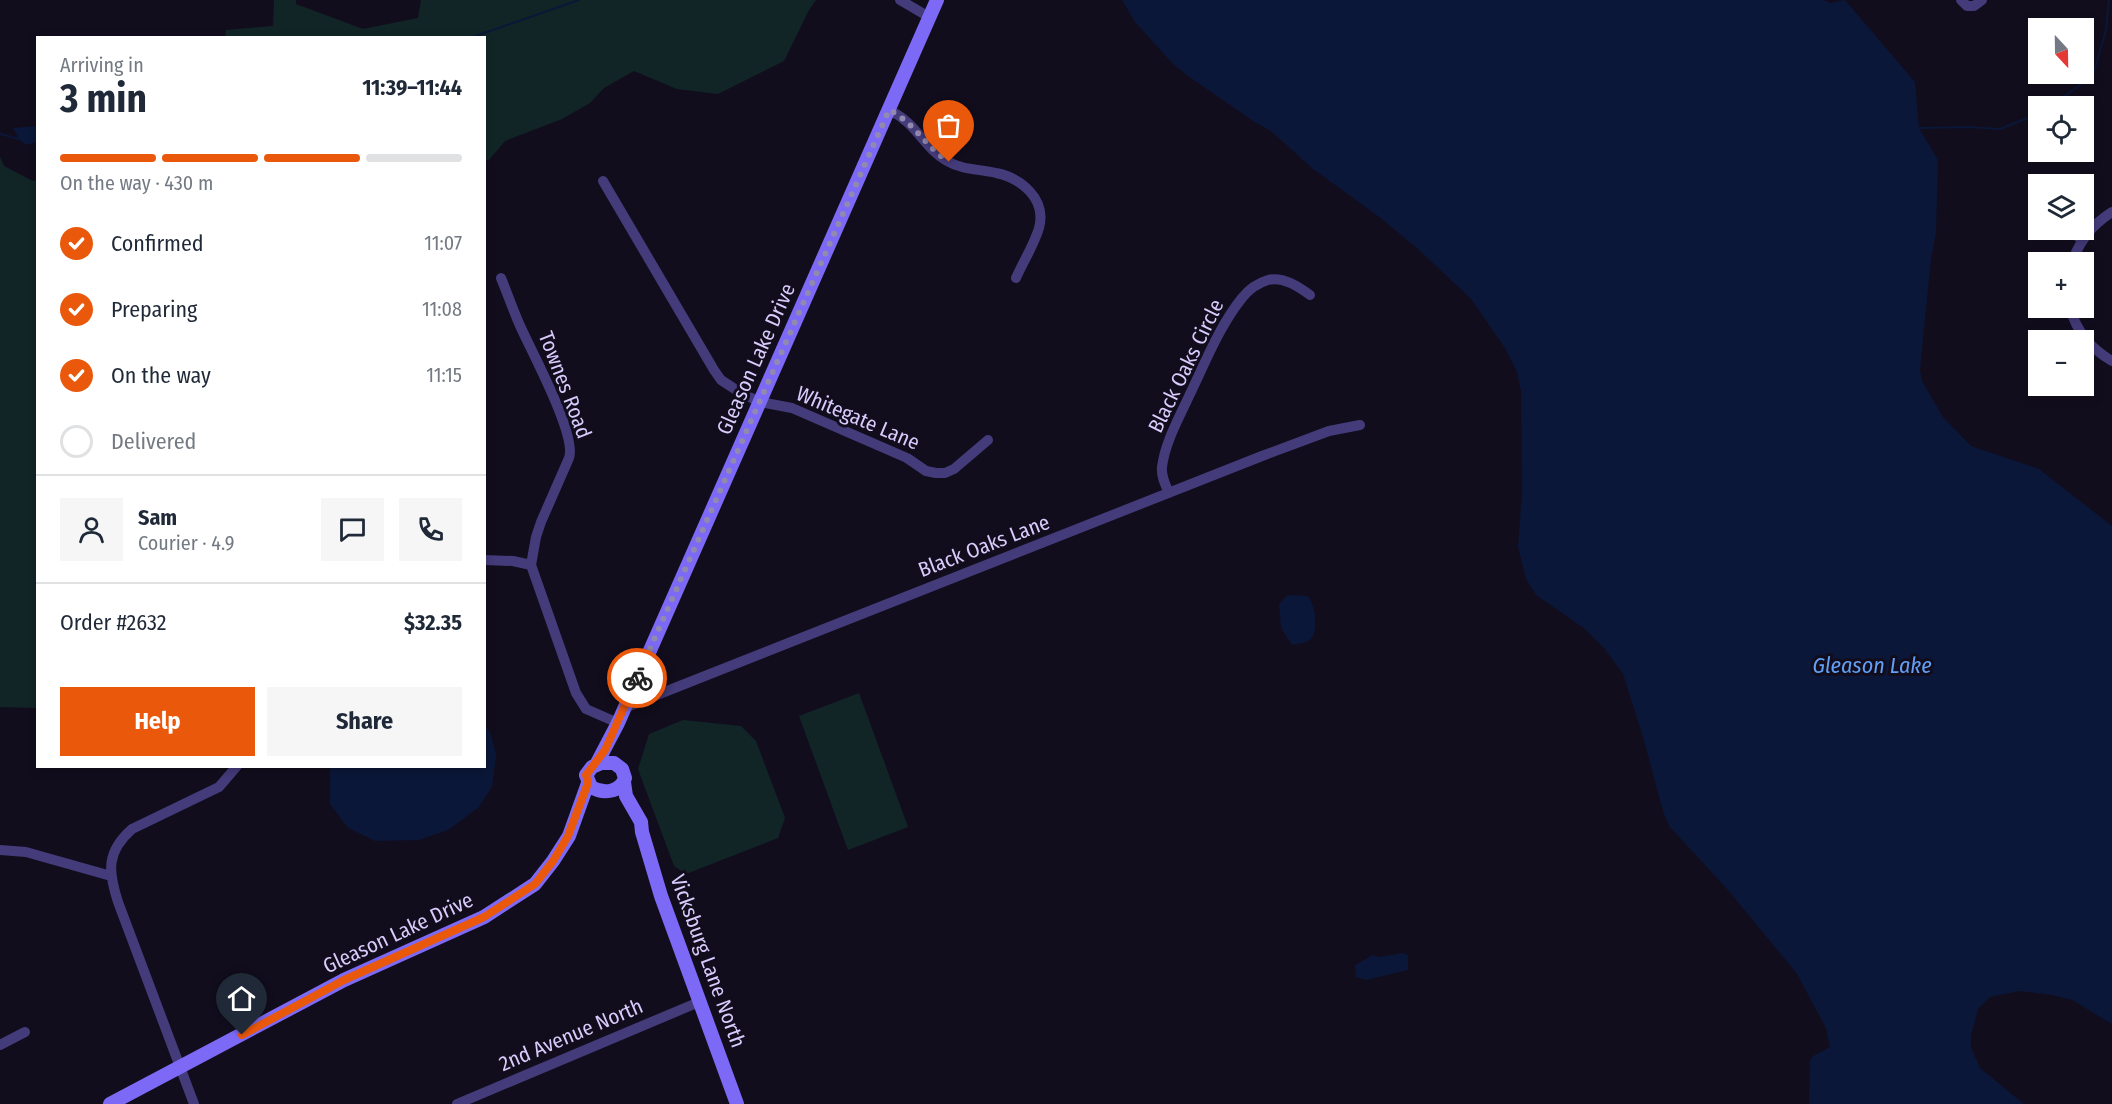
<!DOCTYPE html>
<meta charset="utf-8">
<style>
:root{--surface:#fff;--page:#f6f6f7;--text:#1f2937;--muted:#747a83;--line:#e0e1e3;--accent:#ea580c}
body{margin:0;font-family:"Fira Sans Condensed",sans-serif;background:var(--page);color:var(--text);height:100vh;display:flex;flex-direction:column;font-size:22px;white-space:nowrap}
*{box-sizing:border-box;margin:0}
p{font-size:20px;color:var(--muted)}
.icon{flex:none;width:33px;height:33px;fill:none;stroke:currentColor;stroke-width:2;stroke-linecap:round;stroke-linejoin:round}
.map{position:relative;flex:1;overflow:hidden}
.sheet{position:absolute;left:36px;top:36px;width:450px;height:732px;display:flex;flex-direction:column;background:var(--surface);border-radius:0px;box-shadow:0 3px 9px #0003}
.sheet>*{flex:none}
.needle{width:39px;rotate:158deg}
.controls{position:absolute;left:2028px;top:18px;display:grid;gap:12px}
.controls a{display:grid;place-items:center;width:66px;height:66px;border-radius:0px;background:var(--surface);box-shadow:0 3px 9px #0003;font-size:30px}
.pin{position:absolute;display:grid;place-items:center;width:51px;height:51px;color:#fff;margin:-62px -26px;border-radius:50% 50% 50% 0;rotate:-45deg;box-shadow:0 0 6px #0007}
.pin .icon{rotate:45deg}
.courier{position:absolute;display:grid;place-items:center;width:60px;height:60px;margin:-30px;border:4px solid #ea580c;border-radius:50%;background:#fff;color:#222;box-shadow:0 2px 8px #0007}
.headline em{font-style:normal;font-weight:700}
.headline div{display:flex;flex-direction:column-reverse}
.headline{display:flex;align-items:center;justify-content:space-between;height:102px;padding:0 24px}
h1{font-size:39px;font-weight:700;line-height:45px}
.bar{display:grid;grid-template-columns:repeat(4,1fr);gap:9px 6px;align-content:center;height:72px;padding:0 24px}
.bar i{height:8px;border-radius:4px;background:var(--line)}
.bar .current{background:var(--accent)}
.bar p{grid-column:span 4}
.line{display:flex;align-items:center;gap:15px;padding:0 24px;border-top:2px solid var(--line)}
.line div{flex:1}
.round{display:grid;place-items:center;flex:none;width:63px;height:63px;border-radius:0px;background:var(--page)}
ol{padding:0 24px;list-style:none}
li{display:flex;align-items:center;gap:18px;height:66px}
li p{margin-inline-start:auto}
li .icon{padding:6px;border-radius:50%;background:var(--accent);color:#fff;stroke-width:4}
li:last-child{color:var(--muted)}
li i{width:33px;height:33px;border:3px solid var(--line);border-radius:50%}
.action{display:flex;gap:12px;margin-top:auto;padding:12px 24px}
.action a{flex:1;height:69px;border-radius:0px;background:var(--accent);color:#fff;font-size:24px;font-weight:700;line-height:69px;text-align:center}
.action a+a{background:var(--page);color:var(--text)}
.map>svg:first-child{display:block}
.green{fill:#112527}
.water{fill:#0b1738}
.lines{fill:none;stroke-linecap:round;stroke-linejoin:round}
.stream{stroke:#0b1738;stroke-width:2}
.minor{stroke:#443b7a;stroke-width:10}
.secondary{stroke:#7c69f6;stroke-width:14}
.done{stroke:#9289ae;stroke-width:6;stroke-dasharray:0 10.8}
.route{stroke:#ea580c;stroke-width:8}
.labels{text-anchor:middle;dominant-baseline:central;stroke-width:6;stroke-linejoin:round;paint-order:stroke}
.street-label{font-size:21px;fill:#d7ccfc;stroke:#120d1d}
.water-label{font-size:22px;font-style:italic;fill:#61a0f6;stroke:#120d1d}
</style>
<div class="map">
<svg width="2112" height="1104" viewBox="0 0 2112 1104">
<rect width="100%" height="100%" fill="#120d1d"/>
<path class="green" d="M274 0H296V4L363 29 418 18 421 0H816L809 10 784 61 718 94 677 89 634 71 604 88 590 103 562 119 505 141 488 161 484 158V38L225 37 226 30 273 26Z
M0 157 4 166 33 181 37 180V708L0 707Z
M859 693 908 827 848 850 799 716Z
M683 720 741 726 756 741 785 818 778 838 686 874 674 866 638 769 649 734Z"/>
<path class="water" d="M1122 0H1824L1830 3 1845 0 1915 82 1919 128 1938 160 1936 232 1931 259 1920 370 1922 381 1943 417 1971 446 2039 469 2112 526V1024L2072 1000 2052 995 2020 991 1990 997 1978 1009 1971 1036V1047L1980 1068 2024 1104H1809L1810 1061 1813 1056 1830 1047 1826 1028 1797 974 1728 890 1669 826 1663 811 1643 737 1623 674 1604 648 1585 629 1536 595 1526 579 1518 547 1522 492 1521 392 1517 372 1505 348 1471 299 1417 248 1378 216 1313 169 1271 131 1253 121 1188 76 1173 64 1135 22Z
M37 126V142L26 145 19 139 13 128Z
M1288 595 1308 596C1315 605 1319 629 1311 639 1307 643 1297 644 1292 645L1281 628 1279 604Z
M485 725 491 734 496 755 492 787 478 808 448 830 419 840 375 841 348 828 330 804V767L484 766Z
M1403 953 1408 955V970L1366 980 1356 977 1355 965 1373 955 1380 957Z"/>
<g class="lines">
<path class="stream" d="M470 38 579 0
M2052 106 2093 75 2106 30 2109 0
M1919 128 1968 127 2000 129 2038 114
M0 134 19 139"/>
<path class="minor" d="M900 0 929 17
M1961 0 1967 6H1974L1982 0
M889 110C917 123 923 147 947 161 962 170 979 169 996 173 1021 178 1047 199 1039 228 1034 245 1023 262 1016 278
M603 181 714 370 721 380 741 393 760 402 792 408 907 458 926 471 936 473H945L954 469 988 440
M2066 230 2082 239
M2072 262C2080 240 2092 225 2112 212
M501 278C508 295 514 313 522 330 533 354 577 436 569 458L541 522 536 537 531 565 576 693 586 709 618 723
M2070 308C2077 332 2090 348 2112 361
M1169 493C1165 484 1161 476 1162 467 1165 442 1180 416 1190 394 1205 363 1220 325 1242 298 1249 289 1258 283 1268 280 1283 276 1299 287 1310 295
M484 560 513 561 531 565
M624 708 1262 456 1329 431 1360 425
M0 850 26 852 111 876
M0 1045 25 1032
M194 1104 118 902C108 871 106 852 132 829L219 787 237 766
M457 1104 699 1002"/>
<path class="secondary" d="M601 763H614L622 769 625 778C620 793 603 794 591 787L586 775 592 767Z
M596 765 618 723 937 0
M624 782 626 796 641 822 642 832 661 896 737 1104
M110 1104 344 980 484 917 535 884 553 861 569 836 588 783"/>
</g>
<g class="lines">
<path class="done" d="M637 678 889 110C914 122 926 147 949 162"/>
<path class="route" d="M242 1035 344 980 484 917 535 884 553 861 568 836 588 783 586 775 605 750 637 678"/>
</g>
<g class="labels">
<g class="street-label">
<text transform="translate(756 359) rotate(-66)">Gleason Lake Drive</text>
<text transform="translate(1186 366) rotate(-64)">Black Oaks Circle</text>
<text transform="translate(565 385) rotate(69)">Townes Road</text>
<text transform="translate(858 418) rotate(23)">Whitegate Lane</text>
<text transform="translate(984 546) rotate(-21)">Black Oaks Lane</text>
<text transform="translate(398 933) rotate(-25)">Gleason Lake Drive</text>
<text transform="translate(708 961) rotate(70)">Vicksburg Lane North</text>
<text transform="translate(571 1035) rotate(-23)">2nd Avenue North</text>
</g>
<g class="water-label">
<text x="1872" y="665">Gleason Lake</text>
</g>
</g>
</svg>
<div class="controls">
<a><svg class="needle" viewBox="-14 -14 28 28"><path d="M0-13l5 13h-10z" fill="#e53935"/><path d="M0 13l5-13h-10z" fill="#747a83"/></svg></a>
<a><svg class="icon" aria-label="locate" viewBox="0 0 24 24"><circle cx="12" cy="12" r="6"/><path d="M12 2v4M12 18v4M2 12h4M18 12h4"/></svg></a>
<a><svg class="icon" aria-label="layers" viewBox="0 0 24 24"><path d="M12 4l9 5-9 5-9-5zM3 14l9 5 9-5"/></svg></a>
<a>+</a>
<a>−</a>
</div>
<div class="pin" style="left:949px;top:162px;background:#ea580c"><svg class="icon" aria-label="bag" viewBox="0 0 24 24"><path d="M5 8h14l-1 12H6zM9 8a3 3 0 0 1 6 0"/></svg></div>
<div class="pin" style="left:242px;top:1035px;background:#1f2937"><svg class="icon" aria-label="home" viewBox="0 0 24 24"><path d="M3 11l9-7 9 7M6 9v11h12V9"/></svg></div>
<div class="courier" style="left:637px;top:678px"><svg class="icon" aria-label="bike" viewBox="0 0 24 24"><circle cx="6" cy="16" r="4"/><circle cx="18" cy="16" r="4"/><path d="M6 16l4-8h5l3 8M10 8l3 8H6M13 5h3"/></svg></div>
<section class="sheet">
<div class="headline"><div><h1>3 min</h1><p>Arriving in</p></div><em>11:39–11:44</em></div>
<div class="bar"><i class="current"></i><i class="current"></i><i class="current"></i><i></i><p>On the way · 430 m</p></div>
<ol>
<li><svg class="icon" aria-label="check" viewBox="0 0 24 24"><path d="M5 12l5 5 9-10"/></svg>Confirmed<p>11:07</p></li>
<li><svg class="icon" aria-label="check" viewBox="0 0 24 24"><path d="M5 12l5 5 9-10"/></svg>Preparing<p>11:08</p></li>
<li><svg class="icon" aria-label="check" viewBox="0 0 24 24"><path d="M5 12l5 5 9-10"/></svg>On the way<p>11:15</p></li>
<li><i></i>Delivered</li>
</ol>
<div class="line" style="height:108px"><a class="round"><svg class="icon" aria-label="person" viewBox="0 0 24 24"><circle cx="12" cy="8" r="4"/><path d="M4 21q1-7 8-7t8 7"/></svg></a><div><b>Sam</b><p>Courier · 4.9</p></div><a class="round"><svg class="icon" aria-label="chat" viewBox="0 0 24 24"><path d="M4 5h16v11H9l-5 4z"/></svg></a><a class="round"><svg class="icon" aria-label="phone" viewBox="0 0 24 24"><path d="M5 4h4l2 5-3 2q2 4 5 5l2-3 5 2v4C11 20 4 13 5 4z"/></svg></a></div>
<div class="line" style="height:78px"><div>Order #2632</div><b>$32.35</b></div>
<div class="action"><a>Help</a><a>Share</a></div>
</section>
</div>
